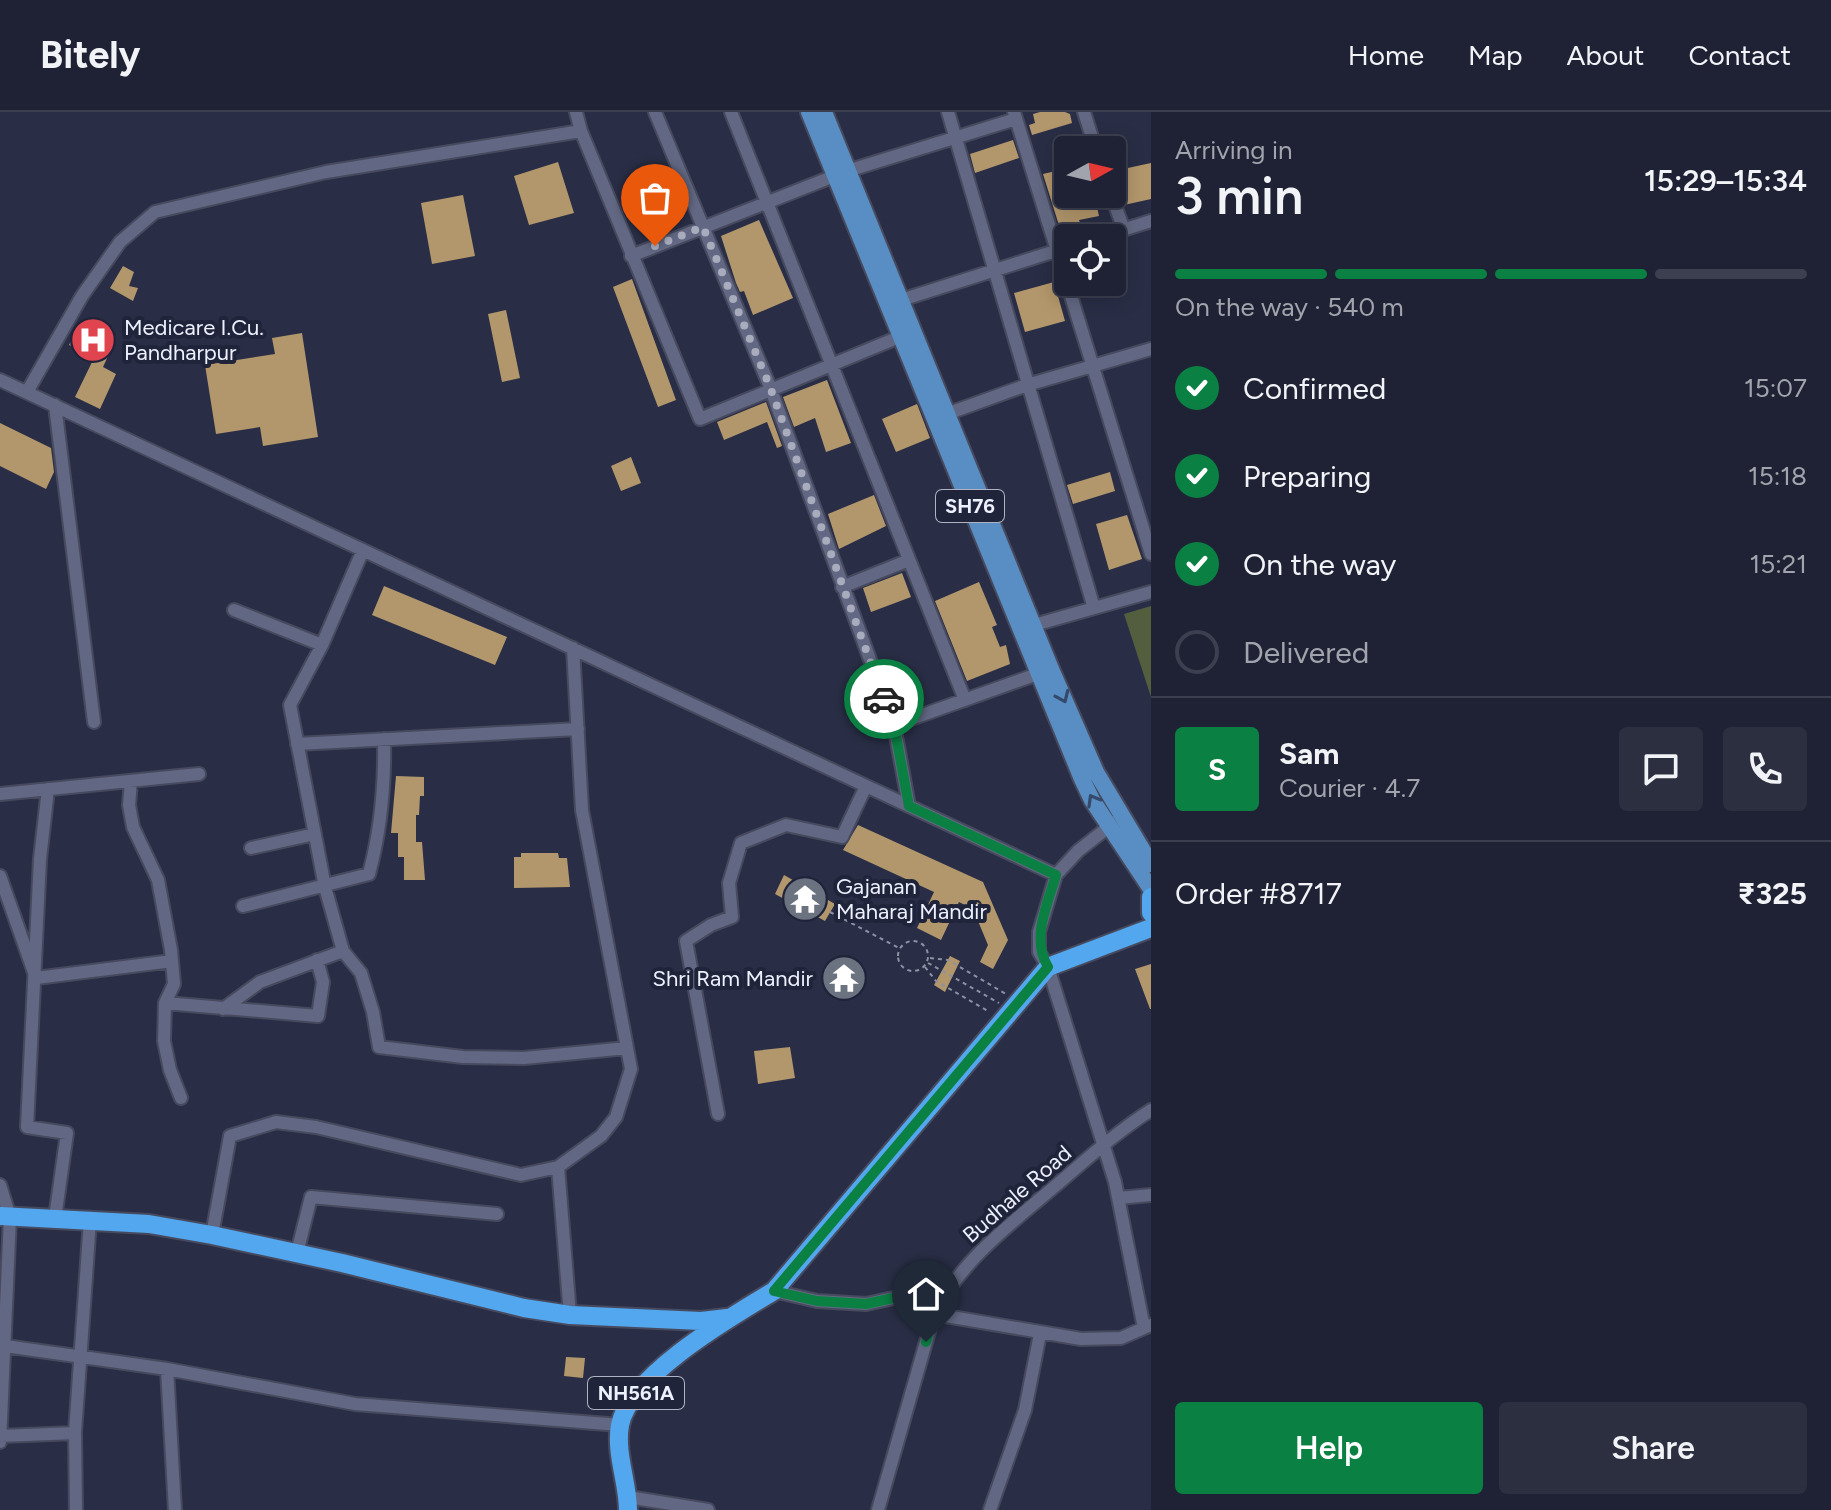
<!DOCTYPE html>
<meta charset="utf-8">
<style>
:root{--surface:#1f2234;--page:#2c2f40;--text:#f1f3f6;--muted:#a1a4ac;--line:#3c3f4f;--accent:#0b8043}
body{margin:0;font-family:Figtree,sans-serif;background:var(--page);color:var(--text);height:100vh;display:flex;flex-direction:column;font-size:30px;white-space:nowrap}
*{box-sizing:border-box;margin:0}
p{font-size:26px;color:var(--muted)}
.icon{flex:none;width:44px;height:44px;fill:none;stroke:currentColor;stroke-width:2;stroke-linecap:round;stroke-linejoin:round}
.map{position:relative;flex:1;overflow:hidden}
.panel{display:flex;flex-direction:column;background:var(--surface);width:680px}
.panel>*{flex:none}
.needle{width:52px;rotate:82deg}
.buttons{position:absolute;left:1054px;top:24px;display:grid;gap:16px}
.buttons a{display:grid;place-items:center;width:72px;height:72px;border-radius:8px;background:var(--surface);box-shadow:0 4px 20px #0003,0 0 0 2px var(--line);font-size:40px}
.pin{position:absolute;display:grid;place-items:center;width:68px;height:68px;color:#fff;margin:-82px -34px;border-radius:50% 50% 50% 0;rotate:-45deg;box-shadow:0 0 8px #0007}
.pin .icon{rotate:45deg}
.courier{position:absolute;display:grid;place-items:center;width:80px;height:80px;margin:-40px;border:6px solid #0b8043;border-radius:50%;background:#fff;color:#222;box-shadow:0 2px 10px #0007}
.head em{font-style:normal;font-weight:600}
.head div{display:flex;flex-direction:column-reverse}
.head{display:flex;align-items:center;justify-content:space-between;height:136px;padding:0 24px}
h1{font-size:52px;font-weight:600;line-height:60px}
.bar{display:grid;grid-template-columns:repeat(4,1fr);gap:12px 8px;align-content:center;height:96px;padding:0 24px}
.bar i{height:10px;border-radius:6px;background:var(--line)}
.bar .current{background:var(--accent)}
.bar p{grid-column:span 4}
.line{display:flex;align-items:center;gap:20px;padding:0 24px;border-top:2px solid var(--line)}
.line div{flex:1}
.round{display:grid;place-items:center;flex:none;width:84px;height:84px;border-radius:8px;background:var(--page)}
ol{padding:0 24px;list-style:none}
li{display:flex;align-items:center;gap:24px;height:88px}
li p{margin-inline-start:auto}
li .icon{padding:8px;border-radius:50%;background:var(--accent);color:#fff;stroke-width:4}
li:last-child{color:var(--muted)}
li i{width:44px;height:44px;border:4px solid var(--line);border-radius:50%}
.cta{display:flex;gap:16px;margin-top:auto;padding:16px 24px}
.cta a{flex:1;height:92px;border-radius:8px;background:var(--accent);color:#fff;font-size:32px;font-weight:600;line-height:92px;text-align:center}
.cta a+a{background:var(--page);color:var(--text)}
header{display:flex;align-items:center;gap:48px;box-sizing:border-box;height:112px;padding:0 40px;background:var(--surface);border-bottom:2px solid var(--line)}
header strong{font-size:38px}
nav{display:flex;gap:44px;margin-inline-start:auto;font-size:28px}
main{display:flex;flex:1;min-height:0}
.map>svg:first-child{display:block}
.green{fill:#535e3f}
.building{fill:#b3976c}
.lines{fill:none;stroke-linecap:round;stroke-linejoin:round}
.minor-casing{stroke:#474a5e;stroke-width:16}
.major-casing{stroke:#474a5e;stroke-width:20}
.highway-casing{stroke:#474a5e;stroke-width:22}
.path{stroke:#8d91a4;stroke-width:2;stroke-dasharray:4 4;stroke-linecap:butt}
.minor{stroke:#626883;stroke-width:12}
.major{stroke:#588ec3;stroke-width:16}
.highway{stroke:#52a7ee;stroke-width:18}
.oneway{stroke:#34496b}
.done{stroke:#a8acbd;stroke-width:8;stroke-dasharray:0 14.4}
.route{stroke:#0b8043;stroke-width:10}
.labels{text-anchor:middle;dominant-baseline:central;stroke-width:8;stroke-linejoin:round;paint-order:stroke}
.shield{fill:#20243b;stroke:#b0b3c3;stroke-width:2}
.shield-label{font-size:20px;font-weight:bold;fill:#edf0fd}
.poi-label{font-size:22px;fill:#edf0fd;stroke:#20243b;text-anchor:start}
.street-label{font-size:22px;fill:#edf0fd;stroke:#20243b}
</style>
<header>
<strong>Bitely</strong>
<nav><a>Home</a><a>Map</a><a>About</a><a>Contact</a></nav>
</header>
<main>
<div class="map">
<svg width="1151" height="1398" viewBox="0 0 1151 1398">
<rect width="100%" height="100%" fill="#292e46"/>
<path class="green" d="M1151 494V585L1124 502Z"/>
<path class="building" d="M1040 0H1065L1070 2 1072 11 1032 23 1029 13 1035 11 1033 2Z
M1013 28 1019 46 975 61 970 42Z
M558 50 574 101 529 113 514 64Z
M1151 51V87L1124 93 1114 59Z
M1068 56V82H1094L1099 104 1079 108 1082 116 1062 123 1043 62Z
M463 83 475 144 432 152 421 91Z
M759 108 793 186 753 203 744 179 740 180 736 171 721 124Z
M123 154 134 160 129 174 138 176 133 189 110 176Z
M632 167 676 288 658 295 613 175Z
M1054 170 1065 209 1025 220 1014 181Z
M506 198 520 266 502 270 488 202Z
M80 211 115 229 103 255 116 262 100 297 75 285 94 246 69 233Z
M302 221 318 325 263 334 260 315 216 322 205 253 275 242 272 226Z
M827 268 851 331 826 340 815 306 794 315 783 285Z
M766 290 782 334 777 336 767 310 724 328 717 310Z
M917 292 930 326 896 340 882 307Z
M0 311 51 336 54 360 46 377 0 354Z
M631 345 641 371 621 379 611 354Z
M1110 360 1115 379 1073 392 1067 373Z
M874 383 886 414 839 437 828 402Z
M1127 403 1142 447 1109 458 1096 412Z
M902 461 911 485 871 500 863 476Z
M979 470 997 513 992 515 1000 535 1006 533 1010 552 967 569 935 489Z
M384 474 507 525 495 553 372 503Z
M396 664 424 665V684H420L419 703H416V730H422L425 768H404V745H398V721H391Z
M858 713 983 770 1008 828 993 857 980 850 988 833 973 797 959 790 941 828 917 816 934 780 843 738Z
M521 741H558L559 746H567L570 775 514 776V745H521Z
M784 763 835 792 825 809 775 782Z
M950 844 960 849 945 880 934 873Z
M1151 852V897H1150L1135 857Z
M853 853 858 874 835 879 830 858Z
M790 935 795 966 758 972 754 939Z
M566 1245 585 1246 583 1266 564 1264Z"/>
<g class="lines">
<g class="minor-casing">
<path id="minor" d="M576 0 581 19 700 307 909 221
M655 0 770 275 894 613 909 694
M731 0 965 588
M948 0 1094 496
M1014 0 1151 442
M1084 0 1096 38
M1111 82 1124 118
M1097 126 1151 109
M631 144 847 59 1016 7
M901 188 1068 135
M0 268 1056 763
M27 280 82 184 120 130 155 100 326 60 581 19
M55 293 94 610
M941 304 1027 273 1151 237
M363 438 322 533 290 593 325 775 343 839 361 861 373 900 379 935 463 945 524 946 627 936
M842 475 909 448
M234 498 322 533
M1027 515 1151 480
M894 613 1046 559
M297 632 578 617
M131 669 129 693 133 715 158 768 171 838 174 872 165 891 164 929 170 958 181 986
M48 677 40 747 27 1015 67 1021 55 1106
M0 682 199 662
M1116 709 1078 739 1056 763 1039 820V840L1048 855 1115 1070 1144 1216
M251 736 315 722
M0 764 36 866 172 849
M243 794 369 762C381 717 385 673 384 627
M165 891 318 904 323 870 317 848
M223 897 260 870 343 839
M718 1002 686 829 711 813 732 805 729 771 741 731 786 713 842 725 866 674
M0 1073 10 1105 0 1330
M1119 1086 1151 1083
M212 1123 230 1024 276 1010 316 1015 521 1063 558 1055
M297 1141 311 1085 497 1102
M774 1179 817 1189 866 1192 948 1174
M934 1202 1081 1227 1121 1226 1151 1213
M570 1203 558 1055 601 1024 616 1005 631 957 582 698 573 536
M5 1234 167 1257 355 1292 620 1313
M167 1257 175 1398
M0 1324 75 1321
M628 1385 708 1398
M76 1398 75 1321 90 1108
M878 1398 934 1202C962 1147 1013 1110 1060 1070 1089 1045 1118 1019 1151 998
M990 1398 1025 1298 1040 1222"/>
</g>
<g class="major-casing">
<path id="major" d="M809 0 1082 667 1092 688 1151 777
M824 0 1051 557 1096 660 1151 752"/>
</g>
<g class="highway-casing">
<path id="highway" d="M1151 785V801
M0 1104 149 1112 212 1123 342 1151 524 1196 570 1203 701 1209 727 1206
M628 1398C628 1370 615 1342 620 1313 630 1263 731 1205 774 1179L1048 855 1151 816"/>
</g>
<path class="path" d="M830 800 899 836
M898 844a15 15 0 1 1 30 0a15 15 0 1 1-30 0Z
M930 846 948 848 1006 882
M928 851 999 891
M925 855 936 869 988 899"/>
<use href="#minor" class="minor"/>
<use href="#major" class="major"/>
<use href="#highway" class="highway"/>
</g>
<defs><path id="oneway-chevron" d="M-2-3.5L2.5 0L-2 3.5" fill="none" stroke-width="1.6" stroke-linecap="round" stroke-linejoin="round" transform="scale(2)"/></defs>
<g class="oneway">
<use href="#oneway-chevron" transform="translate(1063 585) rotate(66)"/>
<use href="#oneway-chevron" transform="translate(1093 688) rotate(-120)"/>
</g>
<g class="lines">
<path class="done" d="M655 134 703 115 770 275 884 587"/>
<path class="route" d="M884 587 894 613 909 694 1056 763C1047 794 1031 826 1048 855L774 1179 817 1189 866 1192 948 1174 934 1202 926 1230"/>
</g>
<defs>
<g id="hospital-disc" transform="scale(2.3)"><circle r="9.5" fill="#e0444e" stroke="#20243b"/><path d="M-5-5h3v3.5h4V-5h3V5h-3V1.5h-4V5h-3Z" fill="#fff"/></g>
<g id="temple-disc" transform="scale(2.3)"><circle r="9.5" fill="#6b7280" stroke="#20243b"/><path d="M0-6L5-2H3V0L6.5 2.5H4V6H1.5V3h-3V6H-4V2.5H-6.5L-3 0V-2H-5Z" fill="#fff"/></g>
</defs>
<g fill-rule="evenodd">
<use href="#hospital-disc" x="93" y="228"/>
<use href="#temple-disc" x="805" y="787"/>
<use href="#temple-disc" x="844" y="866"/>
</g>
<g class="labels">
<g class="shield">
<rect x="936" y="378" width="68" height="32" rx="6"/>
<rect x="588" y="1265" width="96" height="32" rx="6"/>
</g>
<g class="shield-label">
<text x="970" y="394">SH76</text>
<text x="636" y="1281">NH561A</text>
</g>
<g class="poi-label">
<text x="124" y="215">Medicare I.Cu.<tspan x="124" dy="25">Pandharpur</tspan></text>
<text x="836" y="774">Gajanan<tspan x="836" dy="25">Maharaj Mandir</tspan></text>
<text x="813" y="866" text-anchor="end">Shri Ram Mandir</text>
</g>
<g class="street-label">
<text transform="translate(1017 1082) rotate(-41)">Budhale Road</text>
</g>
</g>
</svg>
<div class="buttons">
<a><svg class="needle" viewBox="-14 -14 28 28"><path d="M0-13l5 13h-10z" fill="#e53935"/><path d="M0 13l5-13h-10z" fill="#a1a4ac"/></svg></a>
<a><svg class="icon" aria-label="locate" viewBox="0 0 24 24"><circle cx="12" cy="12" r="6"/><path d="M12 2v4M12 18v4M2 12h4M18 12h4"/></svg></a>
</div>
<div class="pin" style="left:655px;top:134px;background:#ea580c"><svg class="icon" aria-label="bag" viewBox="0 0 24 24"><path d="M5 8h14l-1 12H6zM9 8a3 3 0 0 1 6 0"/></svg></div>
<div class="pin" style="left:926px;top:1230px;background:#1f2937"><svg class="icon" aria-label="home" viewBox="0 0 24 24"><path d="M3 11l9-7 9 7M6 9v11h12V9"/></svg></div>
<div class="courier" style="left:884px;top:587px"><svg class="icon" aria-label="car" viewBox="0 0 24 24"><path d="M5 17H2v-5l4-1 3-4h7l3 4 3 1v5h-3M9 17h6M6 11h13"/><circle cx="7" cy="17" r="2"/><circle cx="17" cy="17" r="2"/></svg></div>
</div>
<section class="panel">
<div class="head"><div><h1>3 min</h1><p>Arriving in</p></div><em>15:29–15:34</em></div>
<div class="bar"><i class="current"></i><i class="current"></i><i class="current"></i><i></i><p>On the way · 540 m</p></div>
<ol>
<li><svg class="icon" aria-label="check" viewBox="0 0 24 24"><path d="M5 12l5 5 9-10"/></svg>Confirmed<p>15:07</p></li>
<li><svg class="icon" aria-label="check" viewBox="0 0 24 24"><path d="M5 12l5 5 9-10"/></svg>Preparing<p>15:18</p></li>
<li><svg class="icon" aria-label="check" viewBox="0 0 24 24"><path d="M5 12l5 5 9-10"/></svg>On the way<p>15:21</p></li>
<li><i></i>Delivered</li>
</ol>
<div class="line" style="height:144px"><b class="round" style="background:var(--accent);color:#fff">S</b><div><b>Sam</b><p>Courier · 4.7</p></div><a class="round"><svg class="icon" aria-label="chat" viewBox="0 0 24 24"><path d="M4 5h16v11H9l-5 4z"/></svg></a><a class="round"><svg class="icon" aria-label="phone" viewBox="0 0 24 24"><path d="M5 4h4l2 5-3 2q2 4 5 5l2-3 5 2v4C11 20 4 13 5 4z"/></svg></a></div>
<div class="line" style="height:104px"><div>Order #8717</div><b>₹325</b></div>
<div class="cta"><a>Help</a><a>Share</a></div>
</section>
</main>
